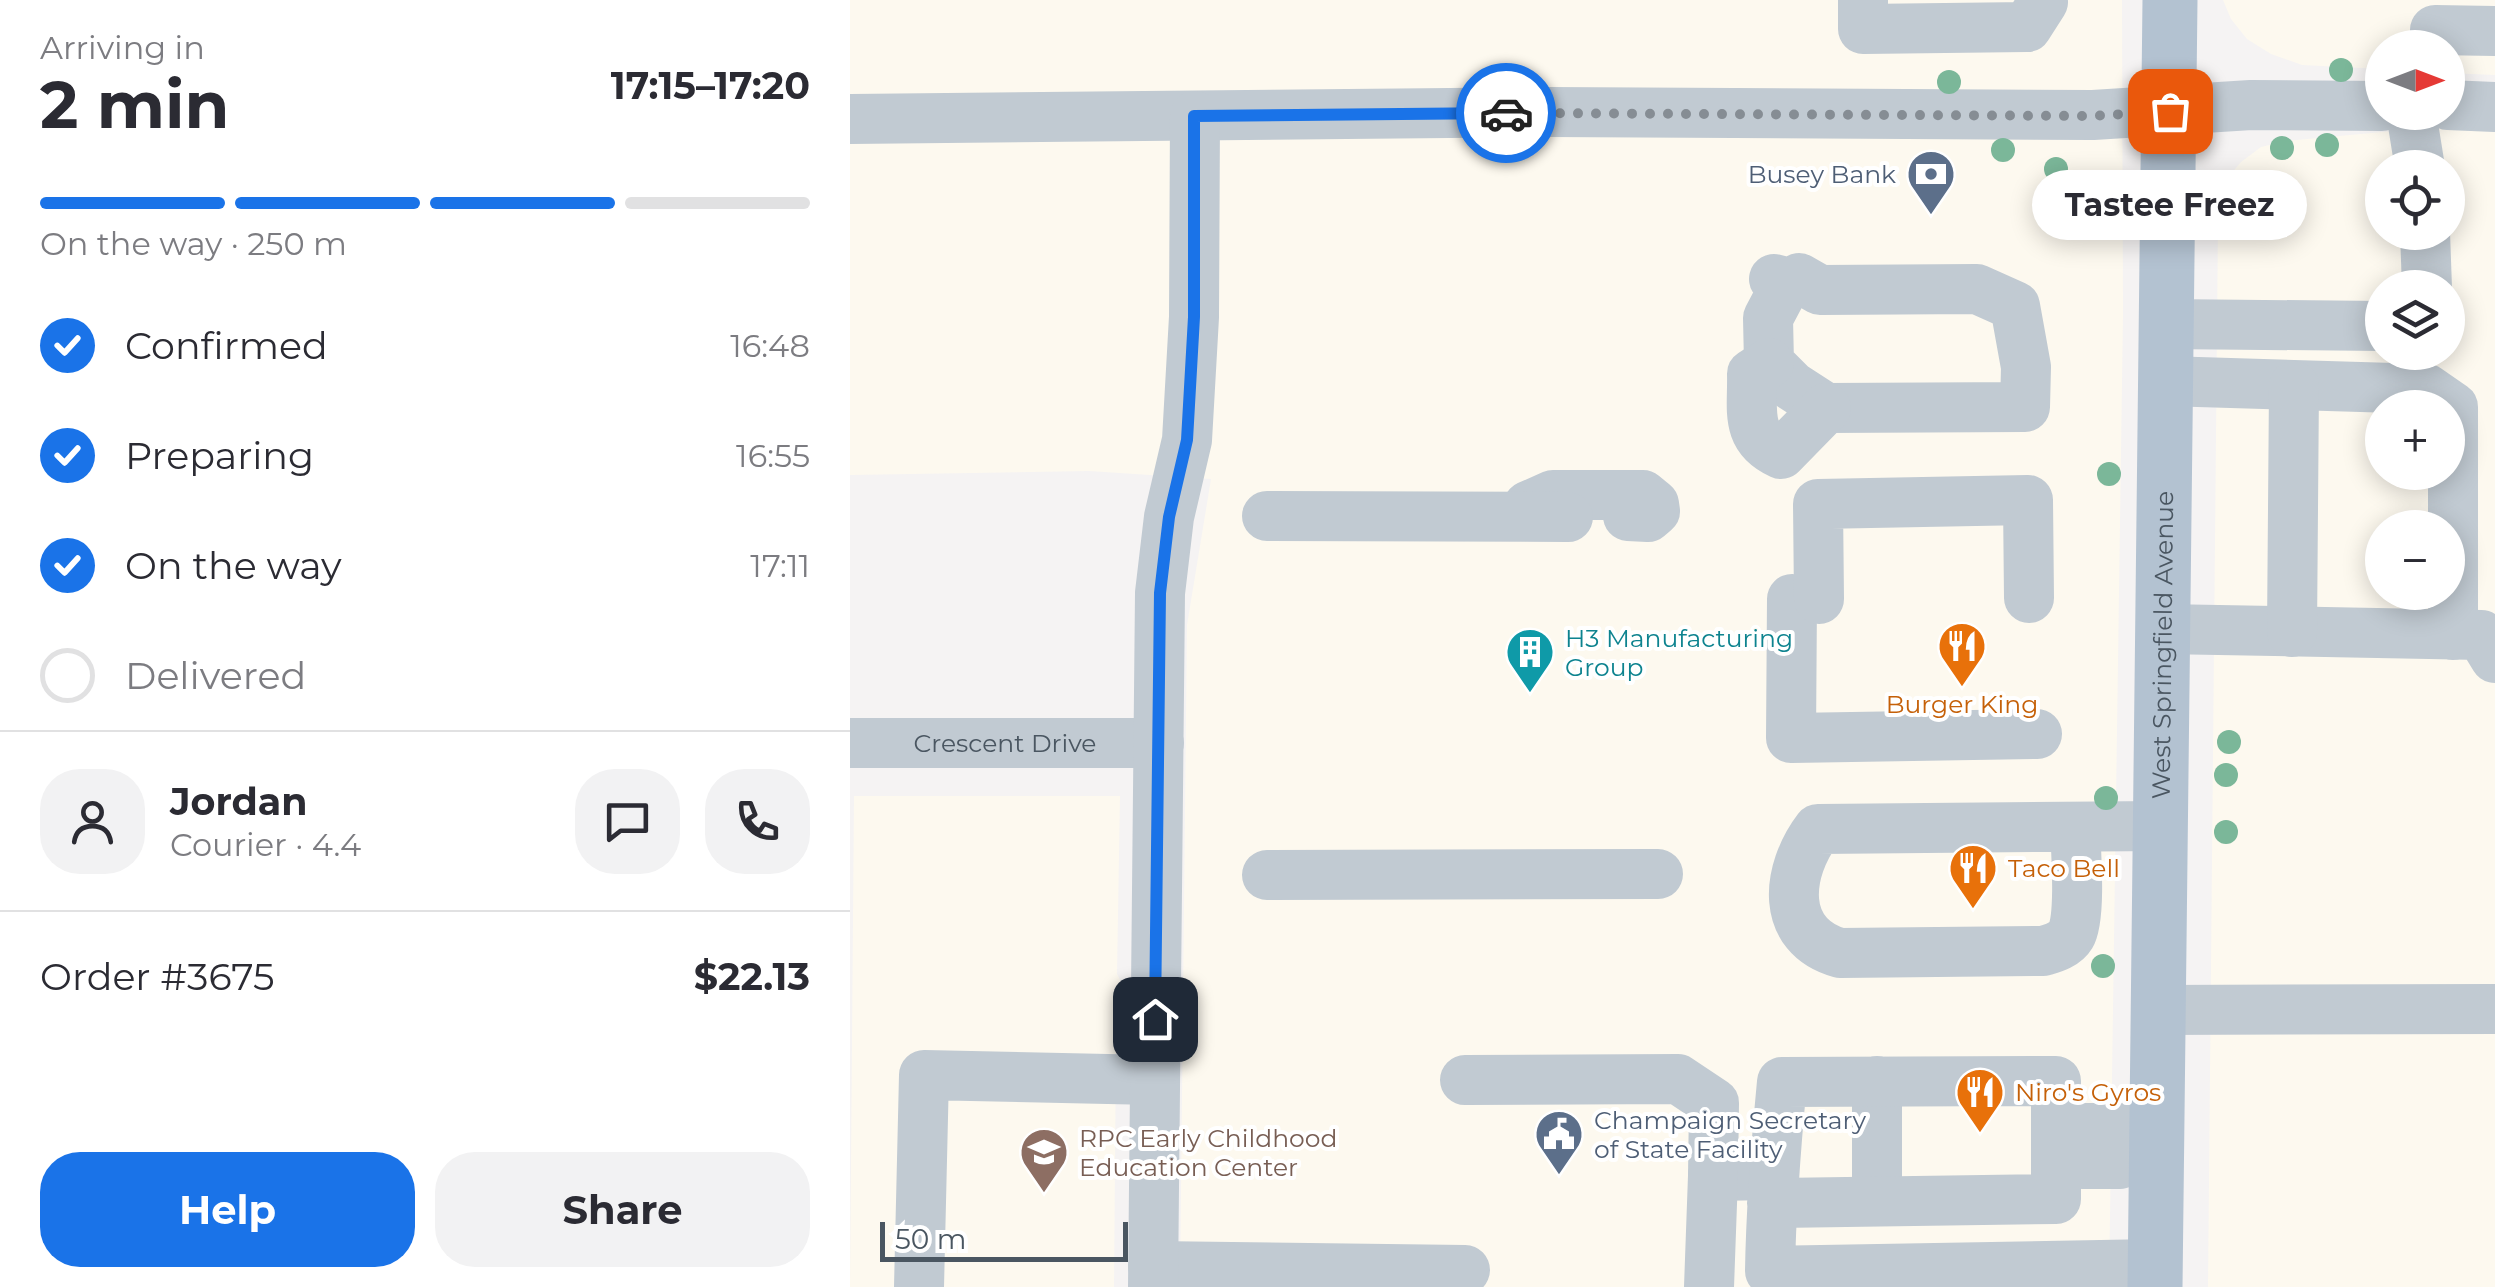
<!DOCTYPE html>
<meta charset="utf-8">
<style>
:root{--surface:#fff;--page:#f2f2f3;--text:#2b2b33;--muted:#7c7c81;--line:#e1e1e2;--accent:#1a73e8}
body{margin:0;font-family:Montserrat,sans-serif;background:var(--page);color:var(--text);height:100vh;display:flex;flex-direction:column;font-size:38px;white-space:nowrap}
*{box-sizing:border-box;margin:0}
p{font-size:32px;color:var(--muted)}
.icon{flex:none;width:55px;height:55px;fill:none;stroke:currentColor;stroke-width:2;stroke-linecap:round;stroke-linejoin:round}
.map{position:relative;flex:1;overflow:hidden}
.details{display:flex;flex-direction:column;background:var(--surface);width:850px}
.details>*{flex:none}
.needle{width:65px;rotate:90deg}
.fabs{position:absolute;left:1515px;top:30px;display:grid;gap:20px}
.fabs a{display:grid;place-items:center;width:100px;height:100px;border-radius:50%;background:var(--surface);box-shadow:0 5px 25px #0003;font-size:50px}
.scale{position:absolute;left:30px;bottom:25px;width:248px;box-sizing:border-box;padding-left:10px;border:5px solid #4a5661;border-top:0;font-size:28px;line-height:35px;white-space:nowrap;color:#4a5661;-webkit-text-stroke:8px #fff;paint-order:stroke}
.pin{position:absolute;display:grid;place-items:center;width:85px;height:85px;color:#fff;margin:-42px;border-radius:20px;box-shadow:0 5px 15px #0006}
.courier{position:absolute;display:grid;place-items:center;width:100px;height:100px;margin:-50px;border:8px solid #1a73e8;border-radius:50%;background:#fff;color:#222;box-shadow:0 2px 12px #0007}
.bubble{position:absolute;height:70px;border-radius:35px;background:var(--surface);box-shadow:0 5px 25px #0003;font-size:32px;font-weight:700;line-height:70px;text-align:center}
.summary em{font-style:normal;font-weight:700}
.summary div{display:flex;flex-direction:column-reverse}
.summary{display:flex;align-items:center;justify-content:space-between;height:170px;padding:0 40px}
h1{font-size:65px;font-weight:700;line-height:75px}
.bar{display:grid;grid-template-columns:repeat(4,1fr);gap:15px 10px;align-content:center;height:120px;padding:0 40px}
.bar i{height:12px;border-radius:8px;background:var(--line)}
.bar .current{background:var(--accent)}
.bar p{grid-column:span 4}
.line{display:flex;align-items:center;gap:25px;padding:0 40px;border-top:2px solid var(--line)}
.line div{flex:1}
.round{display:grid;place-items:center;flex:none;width:105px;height:105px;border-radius:40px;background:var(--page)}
ol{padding:0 40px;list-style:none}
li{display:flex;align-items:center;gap:30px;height:110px}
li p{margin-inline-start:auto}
li .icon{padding:10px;border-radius:50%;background:var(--accent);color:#fff;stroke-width:4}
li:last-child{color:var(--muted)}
li i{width:55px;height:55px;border:5px solid var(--line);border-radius:50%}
.button{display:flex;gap:20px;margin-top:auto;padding:20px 40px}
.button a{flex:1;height:115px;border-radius:40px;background:var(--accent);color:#fff;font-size:40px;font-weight:700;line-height:115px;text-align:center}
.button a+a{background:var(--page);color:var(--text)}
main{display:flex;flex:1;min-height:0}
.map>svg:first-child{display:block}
.commercial{fill:#fdf9ef;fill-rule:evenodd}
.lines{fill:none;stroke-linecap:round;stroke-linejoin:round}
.minor{stroke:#c1cad2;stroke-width:50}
.major{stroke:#b3c2d1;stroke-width:55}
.tree{fill:#7bb799}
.done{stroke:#868d94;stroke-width:10;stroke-dasharray:0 18}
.route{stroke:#1a73e8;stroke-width:12}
.labels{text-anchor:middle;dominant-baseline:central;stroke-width:8;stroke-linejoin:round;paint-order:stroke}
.service-label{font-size:25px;fill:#4e5e75;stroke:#fff;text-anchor:end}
.culture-label{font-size:25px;fill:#0d838f;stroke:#fff;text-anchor:start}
.street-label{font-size:25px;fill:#4a5661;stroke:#fff}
.food-label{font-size:25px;fill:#c56008;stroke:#fff;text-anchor:start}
.education-label{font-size:25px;fill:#785e54;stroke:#fff;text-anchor:start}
</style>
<main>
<section class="details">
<div class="summary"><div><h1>2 min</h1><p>Arriving in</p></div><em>17:15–17:20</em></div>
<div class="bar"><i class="current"></i><i class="current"></i><i class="current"></i><i></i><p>On the way · 250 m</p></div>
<ol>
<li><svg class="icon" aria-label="check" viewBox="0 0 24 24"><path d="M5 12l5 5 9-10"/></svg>Confirmed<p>16:48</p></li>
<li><svg class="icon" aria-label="check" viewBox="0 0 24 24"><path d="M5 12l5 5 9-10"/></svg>Preparing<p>16:55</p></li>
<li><svg class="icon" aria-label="check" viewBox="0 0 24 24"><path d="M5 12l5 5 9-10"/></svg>On the way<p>17:11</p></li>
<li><i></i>Delivered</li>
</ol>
<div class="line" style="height:180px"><a class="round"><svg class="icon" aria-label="person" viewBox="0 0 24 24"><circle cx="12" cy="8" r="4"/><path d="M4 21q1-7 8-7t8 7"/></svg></a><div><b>Jordan</b><p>Courier · 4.4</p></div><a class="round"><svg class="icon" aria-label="chat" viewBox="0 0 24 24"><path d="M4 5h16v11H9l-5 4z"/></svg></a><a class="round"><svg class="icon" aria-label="phone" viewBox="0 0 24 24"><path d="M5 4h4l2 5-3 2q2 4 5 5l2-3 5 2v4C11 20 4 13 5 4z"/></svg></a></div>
<div class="line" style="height:130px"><div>Order #3675</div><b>$22.13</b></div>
<div class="button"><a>Help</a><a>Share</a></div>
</section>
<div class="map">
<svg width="1645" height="1287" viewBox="0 0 1645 1287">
<rect width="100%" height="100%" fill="#f5f3f3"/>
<path class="commercial" d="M0 0H1272L1273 314 1259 1287H330L337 625 361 479 239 471 0 475Z
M1373 0H1645V75L1598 73V48H1532V69L1452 65 1421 54 1397 39 1381 19Z
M1618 124 1645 129V1287H1358L1368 222 1374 182 1391 162 1411 147 1436 141ZM1532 168H1598V232H1532ZM1532 288H1598V352H1532ZM1532 408H1598V472H1532ZM1532 528H1598V592H1532Z
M4 796H270L267 974 278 995V1022L266 1046 264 1287H0Z"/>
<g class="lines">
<g class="minor">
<path d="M1013 0V29L1177 27 1193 2"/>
<path d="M1585 30 1645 31"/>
<path d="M1598 105 1645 107"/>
<path d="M1561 112 1570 168"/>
<path d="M0 119 699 112 1243 115 1401 105 1532 106"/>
<path d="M1575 232 1577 288"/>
<path d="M924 279 936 282H937L946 281 949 278 970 290 1127 289 1165 306 1176 367 1175 407 976 408 942 386 919 363 918 318 937 282"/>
<path d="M1316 324 1532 326"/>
<path d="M919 363 902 374C903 410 894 437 931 454L976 408"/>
<path d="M1315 381 1577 389 1603 407V635"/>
<path d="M678 506 703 495H793L804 504 805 511 798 517 778 516"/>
<path d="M417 516 718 517"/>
<path d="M942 599 941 738 1187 734"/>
<path d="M969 599 968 504 1178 500 1179 598"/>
<path d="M1313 629 1631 635 1645 658"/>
<path d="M1442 632 1444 386"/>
<path id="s1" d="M0 743H309"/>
<path d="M1225 828C1226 850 1231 919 1221 935 1215 945 1203 948 1193 951L990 953C929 936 936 871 968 829L1310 826"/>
<path d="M417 875 808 874"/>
<path d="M1308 1010 1645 1009"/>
<path d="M615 1080 828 1079 864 1103 863 1176 923 1175"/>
<path d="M1027 1081V1201"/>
<path d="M1233 1128H1270L1280 1146 1270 1164H1232L1222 1148Z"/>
<path d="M922 1203 1206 1199V1081L932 1082C926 1145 921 1207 920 1271L1305 1264"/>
<path d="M303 1266 615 1270"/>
<path d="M69 1287 74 1075 304 1080"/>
<path d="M303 1287 310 593 319 517 337 440 344 317 345 116"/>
<path d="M859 1287 863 1176"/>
</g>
<path class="major" id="s2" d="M1305 1287 1320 0"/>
</g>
<g class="tree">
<circle cx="1491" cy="70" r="12"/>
<circle cx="1099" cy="82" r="12"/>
<circle cx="1477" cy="145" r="12"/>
<circle cx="1432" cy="148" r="12"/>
<circle cx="1153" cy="150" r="12"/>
<circle cx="1206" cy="169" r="12"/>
<circle cx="1259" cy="474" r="12"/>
<circle cx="1379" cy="742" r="12"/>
<circle cx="1376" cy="775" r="12"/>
<circle cx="1256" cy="798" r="12"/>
<circle cx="1376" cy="832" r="12"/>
<circle cx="1253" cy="966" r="12"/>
</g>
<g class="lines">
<path class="done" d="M656 113 1243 116 1320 111"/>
<path class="route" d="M305 1019 310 593 319 517 337 440 344 317V116L656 113"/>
</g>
<defs>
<g id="bank-pin" transform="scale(2.5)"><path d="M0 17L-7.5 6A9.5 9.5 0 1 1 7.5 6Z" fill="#5c6f8a" stroke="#fff"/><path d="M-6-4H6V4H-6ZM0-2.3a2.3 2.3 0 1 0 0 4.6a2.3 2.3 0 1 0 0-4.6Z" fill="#fff"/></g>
<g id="restaurant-pin" transform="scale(2.5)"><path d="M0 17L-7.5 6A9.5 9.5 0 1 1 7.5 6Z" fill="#e8710a" stroke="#fff"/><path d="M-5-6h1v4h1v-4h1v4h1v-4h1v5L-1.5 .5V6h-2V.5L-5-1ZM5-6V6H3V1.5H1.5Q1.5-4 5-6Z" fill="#fff"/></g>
<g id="building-pin" transform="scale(2.5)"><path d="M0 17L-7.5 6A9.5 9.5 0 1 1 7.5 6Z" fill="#0f9aa8" stroke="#fff"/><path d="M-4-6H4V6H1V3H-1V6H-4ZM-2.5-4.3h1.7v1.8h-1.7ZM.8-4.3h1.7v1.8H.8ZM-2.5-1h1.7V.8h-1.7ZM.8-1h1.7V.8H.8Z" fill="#fff"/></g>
<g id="civic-pin" transform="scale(2.5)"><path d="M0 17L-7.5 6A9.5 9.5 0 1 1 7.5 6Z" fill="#5c6f8a" stroke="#fff"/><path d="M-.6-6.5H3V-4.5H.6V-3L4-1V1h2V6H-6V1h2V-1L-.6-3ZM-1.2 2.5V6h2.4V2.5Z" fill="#fff"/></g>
<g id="school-pin" transform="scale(2.5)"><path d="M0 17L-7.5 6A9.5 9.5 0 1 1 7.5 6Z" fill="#8d6e63" stroke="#fff"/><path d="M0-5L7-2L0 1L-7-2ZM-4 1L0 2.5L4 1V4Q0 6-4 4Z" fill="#fff"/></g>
</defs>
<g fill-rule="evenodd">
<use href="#bank-pin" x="1081" y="174"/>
<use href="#restaurant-pin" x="1112" y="646"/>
<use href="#building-pin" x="680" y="652"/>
<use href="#restaurant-pin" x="1123" y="868"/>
<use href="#restaurant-pin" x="1130" y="1092"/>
<use href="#civic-pin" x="709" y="1134"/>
<use href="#school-pin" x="194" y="1152"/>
</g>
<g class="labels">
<g class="service-label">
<text x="1046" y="174">Busey Bank</text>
<text x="744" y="1120" text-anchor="start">Champaign Secretary<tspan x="744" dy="29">of State Facility</tspan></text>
</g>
<g class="culture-label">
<text x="715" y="638">H3 Manufacturing<tspan x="715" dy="29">Group</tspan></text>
</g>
<g class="street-label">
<text stroke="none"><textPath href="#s2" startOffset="642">West Springfield Avenue</textPath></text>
<text stroke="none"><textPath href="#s1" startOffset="155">Crescent Drive</textPath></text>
</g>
<g class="food-label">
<text x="1112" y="704" text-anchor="middle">Burger King</text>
<text x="1158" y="868">Taco Bell</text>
<text x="1165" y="1092">Niro's Gyros</text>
</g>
<g class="education-label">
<text x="229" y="1138">RPC Early Childhood<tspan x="229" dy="29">Education Center</tspan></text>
</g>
</g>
</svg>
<div class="fabs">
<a><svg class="needle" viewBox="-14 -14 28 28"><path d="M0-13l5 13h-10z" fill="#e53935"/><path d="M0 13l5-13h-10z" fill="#7c7c81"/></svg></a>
<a><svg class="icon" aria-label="locate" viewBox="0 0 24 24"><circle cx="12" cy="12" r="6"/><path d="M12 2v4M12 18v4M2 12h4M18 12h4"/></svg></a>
<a><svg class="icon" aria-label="layers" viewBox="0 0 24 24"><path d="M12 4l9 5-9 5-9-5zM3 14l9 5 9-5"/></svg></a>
<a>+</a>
<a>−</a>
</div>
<div class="scale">50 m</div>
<div class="pin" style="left:1320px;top:111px;background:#ea580c"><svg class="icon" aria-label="bag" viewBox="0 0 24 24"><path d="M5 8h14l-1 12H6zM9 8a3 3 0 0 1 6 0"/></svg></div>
<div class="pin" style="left:305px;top:1019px;background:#1f2937"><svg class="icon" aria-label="home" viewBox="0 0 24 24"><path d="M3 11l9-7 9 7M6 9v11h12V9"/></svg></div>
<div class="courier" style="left:656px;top:113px"><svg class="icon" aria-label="car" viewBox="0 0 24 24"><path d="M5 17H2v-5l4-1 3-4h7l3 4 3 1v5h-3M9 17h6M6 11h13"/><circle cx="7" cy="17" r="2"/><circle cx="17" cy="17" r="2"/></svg></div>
<div class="bubble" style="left:1182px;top:170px;width:275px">Tastee Freez</div>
</div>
</main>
